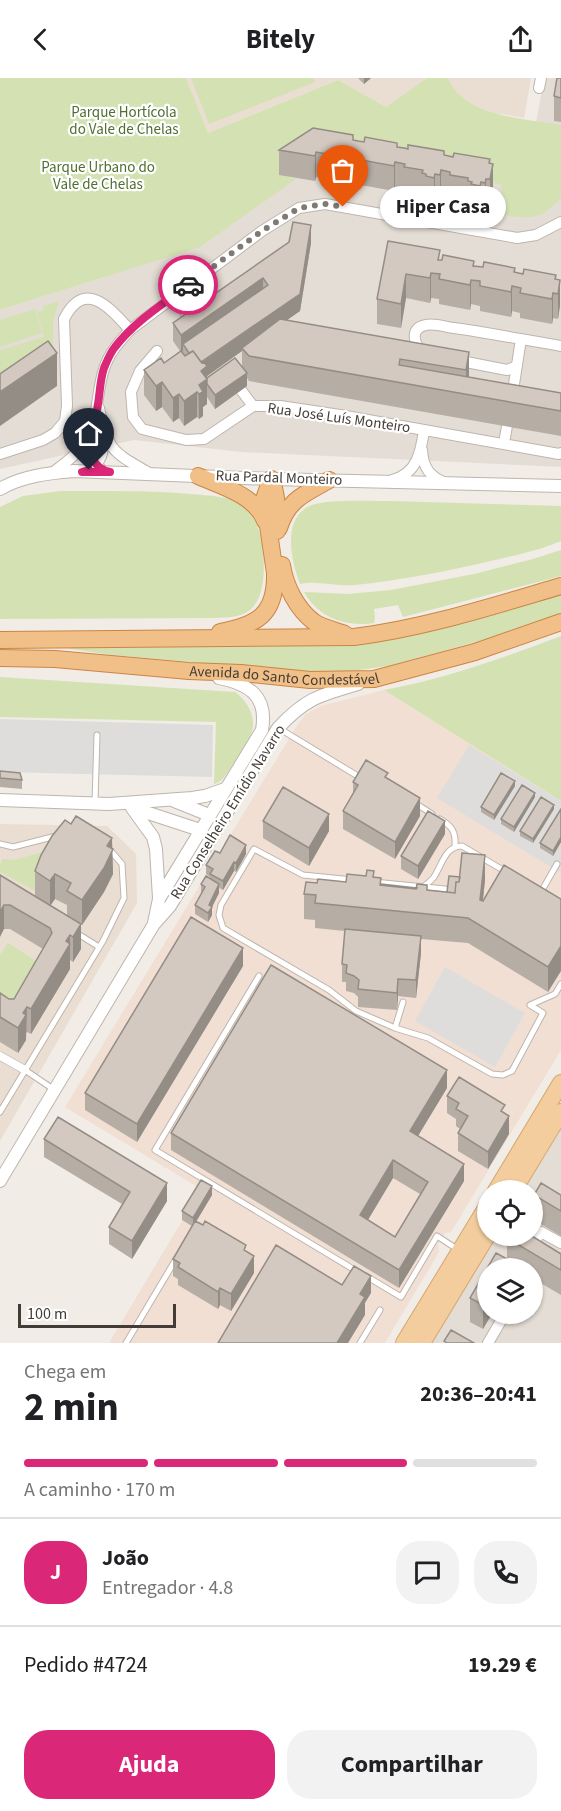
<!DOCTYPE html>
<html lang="pt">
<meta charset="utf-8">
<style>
:root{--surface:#fff;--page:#f2f2f2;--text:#202124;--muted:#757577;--line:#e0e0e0;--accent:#db2777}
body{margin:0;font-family:"Source Sans 3",sans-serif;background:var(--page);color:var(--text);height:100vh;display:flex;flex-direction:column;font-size:22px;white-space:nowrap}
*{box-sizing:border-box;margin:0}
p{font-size:20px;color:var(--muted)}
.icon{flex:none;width:33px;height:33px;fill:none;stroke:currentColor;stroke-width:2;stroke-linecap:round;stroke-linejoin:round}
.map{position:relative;height:1265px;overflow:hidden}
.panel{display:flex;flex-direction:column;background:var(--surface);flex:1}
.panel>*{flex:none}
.buttons{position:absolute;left:477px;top:1102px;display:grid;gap:12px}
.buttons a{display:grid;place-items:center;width:66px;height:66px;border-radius:50%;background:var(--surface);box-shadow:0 2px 4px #0004;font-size:30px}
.scale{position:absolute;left:18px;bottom:15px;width:158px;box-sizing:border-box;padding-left:6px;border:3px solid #433c36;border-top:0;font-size:16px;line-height:21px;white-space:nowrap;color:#433c36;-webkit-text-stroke:4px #fff;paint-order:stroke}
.pin{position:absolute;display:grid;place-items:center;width:51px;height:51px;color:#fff;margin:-62px -26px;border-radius:50% 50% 50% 0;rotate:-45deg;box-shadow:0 0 6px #0007}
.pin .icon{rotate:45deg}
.courier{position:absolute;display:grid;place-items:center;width:60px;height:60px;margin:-30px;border:4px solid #db2777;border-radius:50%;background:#fff;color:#222;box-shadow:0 2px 8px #0007}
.bubble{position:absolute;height:42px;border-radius:21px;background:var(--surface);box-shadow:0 2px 4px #0004;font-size:20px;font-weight:700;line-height:42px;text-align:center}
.summary em{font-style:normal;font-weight:700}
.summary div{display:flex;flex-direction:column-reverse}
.summary{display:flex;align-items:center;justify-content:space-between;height:102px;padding:0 24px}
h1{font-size:39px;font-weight:700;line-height:45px}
.bar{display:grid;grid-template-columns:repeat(4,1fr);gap:9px 6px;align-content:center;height:72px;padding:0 24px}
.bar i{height:8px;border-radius:4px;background:var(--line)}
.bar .active{background:var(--accent)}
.bar p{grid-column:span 4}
.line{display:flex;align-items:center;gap:15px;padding:0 24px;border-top:2px solid var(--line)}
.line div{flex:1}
.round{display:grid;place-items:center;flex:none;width:63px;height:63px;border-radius:24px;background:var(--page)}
.action{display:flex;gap:12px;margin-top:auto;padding:12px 24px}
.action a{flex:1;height:69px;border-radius:24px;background:var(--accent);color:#fff;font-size:24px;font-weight:700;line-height:69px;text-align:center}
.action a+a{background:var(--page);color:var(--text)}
header{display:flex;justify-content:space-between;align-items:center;height:78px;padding:0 24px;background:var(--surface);font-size:27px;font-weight:700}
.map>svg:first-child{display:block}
.residential{fill:#e4ddd5;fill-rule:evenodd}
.commercial{fill:#f1dfd3}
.education{fill:#e9ded1}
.green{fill:#d4e1b3}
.parking{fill:#dfdddb}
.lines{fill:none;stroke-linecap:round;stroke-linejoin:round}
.service-casing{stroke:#beb5ad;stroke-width:7}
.pedestrian-casing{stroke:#beb5ad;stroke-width:9}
.minor-casing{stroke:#beb5ad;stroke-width:12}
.tertiary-casing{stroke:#beb5ad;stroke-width:14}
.primary-casing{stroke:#d6a66f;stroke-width:18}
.trunk-casing{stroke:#cc8445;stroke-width:18}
.service{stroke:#fff;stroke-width:5}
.pedestrian{stroke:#fff;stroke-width:8}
.minor{stroke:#fff;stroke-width:10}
.tertiary{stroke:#fff;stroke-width:12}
.primary{stroke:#f3cd9d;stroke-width:16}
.trunk{stroke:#f0c088;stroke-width:16}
.wall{fill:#b6ada5;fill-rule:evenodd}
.shaded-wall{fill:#948d86}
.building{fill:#d4c9c0;stroke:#948d86;stroke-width:1.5;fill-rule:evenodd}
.done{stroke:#807a74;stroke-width:6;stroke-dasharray:0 10.8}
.route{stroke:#db2777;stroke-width:8}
.labels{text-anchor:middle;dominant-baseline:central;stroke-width:4.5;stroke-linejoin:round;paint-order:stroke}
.park-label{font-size:15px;fill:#516e30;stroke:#fff}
.street-label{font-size:15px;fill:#433c36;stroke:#fff}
</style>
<header><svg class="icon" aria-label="back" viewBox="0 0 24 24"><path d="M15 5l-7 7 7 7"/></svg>Bitely<svg class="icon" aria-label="share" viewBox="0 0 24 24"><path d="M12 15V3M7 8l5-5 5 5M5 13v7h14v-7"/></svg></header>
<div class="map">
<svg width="561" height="1265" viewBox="0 0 561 1265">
<rect width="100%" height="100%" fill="#f1ece6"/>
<path class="residential" d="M544 0H561V389L241 374 134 362 0 391V232L108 198 295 100 279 97 314 74 502 107 525 108Z
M561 1047V1265H429L493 1158H532V1113H520ZM488 1191H532V1236H488Z"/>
<path class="commercial" d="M384 612 561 723V972L451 1154 445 1155 438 1167 439 1174 385 1265H109L201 1111 65 1029 298 646 305 637 321 628Z"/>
<path class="education" d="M186 0H427L386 29 338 2 208 55Z
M448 0H531L524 40 495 35 478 29 461 20 450 7Z
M0 746 107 748 136 776 137 825 0 1063Z"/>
<path class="green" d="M0 0H186L208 55 338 2 386 29 427 0H448C462 38 526 41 561 47V120C540 142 532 141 503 137L506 120 500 118 502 107 314 74 279 96 296 101 200 169 0 232Z
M191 0H313L315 4 209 46Z
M59 223 53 243V288L0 323V272L44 259 37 234 44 232 43 228Z
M35 231 42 255 0 269V242Z
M61 413C108 413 156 412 203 417 214 418 228 419 238 425 246 430 252 437 256 445 265 465 269 512 253 529 243 540 229 539 215 540L0 541V429L23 418Z
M392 423 561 428V463C540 472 517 477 495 482 449 493 402 502 355 507 337 509 317 502 300 506 291 482 281 439 312 427 328 421 373 423 392 423Z
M561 472V498L403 539 398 527 374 531 375 540 374 545C345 549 319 540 304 514L348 516 391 512 474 496 533 481Z
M561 513V537L501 557 388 588 330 596 112 577 58 569 300 566Z
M561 558V723L384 612C445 601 503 580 561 558Z
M0 599 235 614C249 624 258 642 250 659 247 667 240 675 235 683 229 691 224 704 214 706L216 644 0 639Z
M57 770 35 813 0 794V787L3 781 14 782Z
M8 865 38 884 9 931 0 925V877Z"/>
<path class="parking" d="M0 641 213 647 212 699 0 694Z
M469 667 561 723V795L437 720Z
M445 889 525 935 495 989 415 943Z"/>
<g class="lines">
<g class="service-casing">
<path id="service" d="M280 651 356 697
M95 724 97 657
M415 725 432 736
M440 741C452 748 456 754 455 768
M0 766 13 769 56 758
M353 802 303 797 254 771 221 827 219 837 223 850 329 912 356 933 395 950 428 960 492 996 503 997 512 993 543 935 530 927 555 916 561 906
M374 804 445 811 444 821
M423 809C427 806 431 803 434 799 442 787 445 768 462 768L508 795
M541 814 557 786
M75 854 99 869
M259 898 155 1072 358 1194
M395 950 403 924
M25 992 53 1011
M0 1034 103 863 124 820 122 786 109 771
M366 1198 401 1219 437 1158 457 1171
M126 1265 176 1181
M360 1265 380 1232"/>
</g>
<g class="pedestrian-casing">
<path id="pedestrian" d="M0 978 25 992"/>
</g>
<g class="minor-casing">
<path id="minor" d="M539 10 541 0
M174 218 194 247
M157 273 140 293 131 314 133 339 142 351 186 362 204 361 253 328H280L340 337 559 376 561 375
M423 276C415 267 408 250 426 247 434 245 446 249 454 250 490 255 525 262 561 268
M456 282 507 292 517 288
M241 312 253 328
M512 319 521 261
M99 330C108 374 113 374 151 396
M93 354C92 368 90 379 100 390
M504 365 507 348
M422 372C423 390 430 399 446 405
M0 376 43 362 55 355 65 343 67 328 64 241C85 200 110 230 130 252
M84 393C103 388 104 372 103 355
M52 395C65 385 78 376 86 363 99 340 96 315 104 291 109 275 119 264 130 252L262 153 299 130 325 126 517 160 536 157 561 144
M392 402C417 396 421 374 424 352
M535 1163 541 1154 561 1165
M488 1265 505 1236"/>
</g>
<g class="tertiary-casing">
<path id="tertiary" d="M0 411C22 398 49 395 74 393L271 401 561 408
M0 722 109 726 192 720 205 718 225 711
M174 723 209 737
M132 730 153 759 156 771 159 820
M133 730 200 752
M154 845 159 821 262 652C268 618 249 606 219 600
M0 1103 154 846 170 828 278 650C306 620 320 617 358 606"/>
</g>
<g class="primary-casing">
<path id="primary" d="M496 1113 561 1005
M513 1113 561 1034
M404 1265 488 1127
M422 1265 488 1156"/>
</g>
<g class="trunk-casing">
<g id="trunk">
<path d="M198 398C221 408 255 417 265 443"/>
<path d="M271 401C278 418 277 434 277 453"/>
<path d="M279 450C288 421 305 416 329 402"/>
<path d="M282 487C285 508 297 531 314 544 323 550 335 552 345 556"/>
<path d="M220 554C257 547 276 537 275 495L264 421 271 401"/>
<path d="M0 562 354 559C425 550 493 528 561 508"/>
<path id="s1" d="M0 580 55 581 189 593 241 595 310 602 374 601 475 574 561 544"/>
</g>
</g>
<use href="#service" class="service"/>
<use href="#pedestrian" class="pedestrian"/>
<use href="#minor" class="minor"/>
<use href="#tertiary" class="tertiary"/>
<use href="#primary" class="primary"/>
<use href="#trunk" class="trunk"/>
</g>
<path class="wall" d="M358 0H371L364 6Z
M561 0V44L554 43V18Z
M353 62 490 85 493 111 490 126 486 125 485 130 481 129 480 133 471 131V128H468V125L450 122V119L441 117 440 122 435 121 434 125 426 123V121L422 120V117L404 114V111L395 109 394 113 361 107V101L350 99V104L316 99 315 103 279 97V72Z
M388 163 440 182 556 201 560 227 558 241 553 240 552 246 520 240V235L512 233 511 239 480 233V228L471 226 470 232 439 226V221L431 220 430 225 406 220 401 250 377 246V221Z
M311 165 300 233 287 242 469 274V299L561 315V358L249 303 247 300V308L215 331 207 319V326L203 329V338L199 341 197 339 184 348 179 340 173 344 162 329 156 333 144 317V292L164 285 180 273 173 263V245ZM242 273V289L207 300V298Z
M0 693 22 702V711L0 709Z
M388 701 420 738 395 781 343 751V733L353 715V704Z
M515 708 494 742 481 734V729Z
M535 719 514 754 501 746V741Z
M554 731 533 765 520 758V753Z
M561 731V764L553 778 540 770V765Z
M263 743 329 753 309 788 263 760Z
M445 756 418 801 401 791V778Z
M112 770 113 796 104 814 82 847 67 838V827L55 821 50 828 81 846V871L73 884 70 882V891L31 956 27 954 26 955V962L18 975 0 964V915L9 921H14L43 871 10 851H4L0 797 35 818V793Z
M220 775 246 776 236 794 234 793 223 812 219 810V815L212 829V837L208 844 195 836V827L201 816V806L210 801V799L206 796V787Z
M366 798 374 799 381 806 447 814 485 802 483 823 561 821 548 914 468 865 421 861V875L416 920 398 918 397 932 358 929V919L354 915 346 913V904H342V886L345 853 315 850V842L304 841V816L317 805 346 804Z
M243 888 137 1064 85 1032V1015Z
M447 1010 418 1058 464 1103 399 1210 171 1072V1055ZM393 1100 420 1116 395 1159 368 1142Z
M447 1018 505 1035 509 1056 488 1091 458 1073V1055L460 1051 456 1048V1041L447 1035Z
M44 1061 167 1123 132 1181 109 1166V1149L122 1126 44 1079Z
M212 1117 196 1143 246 1173 254 1195 231 1233 220 1227 218 1231 178 1207V1201L173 1198V1181L192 1148 182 1142V1133Z
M534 1117H561V1158L534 1142Z
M507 1160 561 1176V1217L532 1200V1191H518L509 1185V1191L483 1251 470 1244V1220L507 1181Z"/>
<path class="shaded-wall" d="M364 0H371L364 6Z
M316 74V99L315 103V78Z
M395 84V109L394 113V88Z
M493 86V111L490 126V101Z
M441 92V117L440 122V97Z
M435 96V121L434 125V100Z
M486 101V125L485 130V105Z
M481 104V129L480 133V108Z
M311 147V165L300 233 244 272 242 270V273L207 298V326L203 329V338L199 341 198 287 300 216Z
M431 195V220L430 225V200Z
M406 196V220L401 250V226Z
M263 200V217L183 266V273L181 274V257Z
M471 202V226L470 232V207Z
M560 202V227L558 241V216Z
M512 208V233L511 239V214Z
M553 215V240L552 246V221Z
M469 274V299L466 317V292Z
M57 275V308L0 348V314Z
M247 295V308L215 331V317Z
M162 304V329L156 333V308Z
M197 314V339L184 348V323Z
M179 316V340L173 344V320Z
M515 703V708L494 742V737Z
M535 715V719L514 754V749Z
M420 720V738L395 781V764Z
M554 727V731L533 765V761Z
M329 736V753L309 788V770Z
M445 743V756L418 801V788Z
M561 759V764L553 778V773Z
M112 760 113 796 104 814 82 847V822L107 768Z
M246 767V776L236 794V785Z
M485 777V802L480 847V822Z
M234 784V793L223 812V803Z
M55 796V821L50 828V803Z
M219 806V815L212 829V837L208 844 209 827Z
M4 827V851L0 859V834Z
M81 846V871L73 884V859Z
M70 857V891L31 956V931Z
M421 858V875L416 920V902Z
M561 868V893L548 914V889Z
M243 870V888L137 1064V1046Z
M398 901V918L397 932V915Z
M27 929 26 962 18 975V950L23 935Z
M447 992V1010L410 1071V1053Z
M509 1038V1056L488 1091V1074Z
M393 1082V1100L360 1155V1137Z
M464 1086V1103L399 1210V1192Z
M167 1105V1123L132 1181V1163Z
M212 1108V1117L193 1149V1140Z
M254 1178V1195L231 1233V1216Z
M509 1182V1191H503Z
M371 1198V1215L365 1225V1237L348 1265H337L360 1216Z
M220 1210V1227L218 1231V1214Z
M488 1218V1236H492L483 1251V1227Z"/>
<path class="building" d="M557 0H561V20L554 18Z
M313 50 353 57V62L358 63 364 64 365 59 397 65V69L404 70 408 71V67L444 73V77L453 79 454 75 490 81 489 85 493 86 490 101H486L485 105 481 104 480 108 471 106 472 104 468 103V100L450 97V94L441 92 440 97 435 96 434 100 426 98V96L422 95 423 92 404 89 405 86 395 84 394 88 361 82 362 77 350 75V80L316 74 315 78 279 72Z
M293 144 311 147 300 216 201 284 193 273 189 275 183 266 268 207 263 200 181 257 173 245 289 164Z
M388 163 440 172 438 182H442L443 177 474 183 473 188 483 189 484 184 515 190 514 194 523 196 524 191 556 197 555 201 560 202 558 216 553 215 552 221 520 215 521 210 512 208 511 214 480 208V203L471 202 470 207 439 201 440 196 431 195 430 200 406 196 401 226 377 221Z
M280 241 469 274 466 292 400 281 399 287 561 315V333L249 278 242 270Z
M48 263 57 275 0 314V296Z
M181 273 185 278 193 273 202 285 204 284 207 288 201 293 207 301 199 307 203 314 199 316 197 314 184 323 179 316 173 320 162 304 156 308 144 292 161 280 164 285Z
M235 280 247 295 215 317 207 306V300Z
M366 682 388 695 385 699 420 720 395 764 343 733 358 707 353 704Z
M0 693 20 695 22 702 0 700Z
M501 695 515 703 494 737 481 729Z
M522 707 535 715 514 749 501 741Z
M283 709 329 736 309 770 263 743Z
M541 719 554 727 533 761 520 753Z
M561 731V759L553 773 540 765Z
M428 733 445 743 418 788 401 778Z
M76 738 112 760 107 768 113 771 104 790 82 822 67 813 71 805 55 796 50 803 35 793 41 777 52 758 65 742 71 746Z
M230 757 246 767 236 785 234 784 223 803 210 796 213 791 206 787 215 773 220 775Z
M462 775 485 777 480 822 483 823 504 787 561 821V868L548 889 468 840 315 825 316 817 304 816 306 804 317 805 318 801 346 804 347 796 366 798 367 792 374 793 373 799 381 800 380 807 416 811 417 806 427 807V812L455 815 456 804H459Z
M0 797 81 846 73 859 70 857 66 863 70 866 31 931 27 929 23 935 26 937 18 950 0 939V915L9 921H14L52 855 50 850 10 827H4L0 834Z
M206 798 219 806 209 827 212 829 208 835 195 827 205 809 201 806Z
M449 798 460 799 459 804H456L455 815 447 814Z
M381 806 417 810 416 811 381 807Z
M191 839 243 870 137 1046 85 1015Z
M345 851 421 858 416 902 398 901 397 915 358 911 359 902 354 898 346 895 347 887 342 886Z
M271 887 447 992 410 1053 464 1086 399 1192 171 1055ZM393 1082 428 1104 395 1159 360 1137Z
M459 999 505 1027 501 1033 509 1038 488 1074 458 1055 468 1038 456 1031 459 1025 447 1018Z
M58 1039 167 1105 132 1163 109 1149 130 1114 44 1061Z
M201 1102 212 1108 193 1140 182 1133Z
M541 1105 561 1117V1133L534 1117Z
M195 1143 203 1147 205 1143 246 1167 244 1172 254 1178 231 1216 220 1210 218 1214 178 1189 180 1185 173 1181Z
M508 1158H532L561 1176V1192L507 1160Z
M276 1167 342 1207 354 1188 371 1198 360 1216 365 1219 337 1265H218Z
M496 1175 509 1182 503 1191H488V1218L483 1227 470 1220Z
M451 1252 474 1265H447L444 1263Z"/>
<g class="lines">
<path class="done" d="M188 207 262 153 299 130 325 126 343 129"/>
<path class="route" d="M89 392 82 394H110C102 392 96 388 93 381 87 364 96 343 98 326 100 314 100 302 104 290 107 283 110 275 115 269 134 244 163 226 188 207"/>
</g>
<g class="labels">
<g class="park-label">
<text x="124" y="34">Parque Hortícola<tspan x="124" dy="17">do Vale de Chelas</tspan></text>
<text x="98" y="89">Parque Urbano do<tspan x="98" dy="17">Vale de Chelas</tspan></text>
</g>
<g class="street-label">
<text transform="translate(339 340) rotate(8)">Rua José Luís Monteiro</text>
<text transform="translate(279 400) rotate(2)">Rua Pardal Monteiro</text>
<text stroke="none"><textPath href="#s1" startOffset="285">Avenida do Santo Condestável</textPath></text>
<text transform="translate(228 734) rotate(-58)">Rua Conselheiro Emídio Navarro</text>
</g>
</g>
</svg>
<div class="buttons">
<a><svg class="icon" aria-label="locate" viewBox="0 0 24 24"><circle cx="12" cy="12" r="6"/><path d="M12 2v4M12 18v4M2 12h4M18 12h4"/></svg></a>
<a><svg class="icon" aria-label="layers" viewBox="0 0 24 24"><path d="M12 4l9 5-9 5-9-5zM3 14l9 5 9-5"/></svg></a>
</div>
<div class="scale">100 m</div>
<div class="pin" style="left:343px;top:129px;background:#ea580c"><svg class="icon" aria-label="bag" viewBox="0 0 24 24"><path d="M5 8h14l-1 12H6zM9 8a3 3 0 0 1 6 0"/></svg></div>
<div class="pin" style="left:89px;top:392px;background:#1f2937"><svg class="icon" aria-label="home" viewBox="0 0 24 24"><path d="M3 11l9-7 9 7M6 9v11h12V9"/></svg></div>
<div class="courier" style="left:188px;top:207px"><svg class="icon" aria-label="car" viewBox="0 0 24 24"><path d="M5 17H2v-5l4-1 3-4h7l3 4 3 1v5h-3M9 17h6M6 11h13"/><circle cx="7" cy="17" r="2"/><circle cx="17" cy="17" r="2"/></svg></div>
<div class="bubble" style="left:380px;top:108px;width:126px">Hiper Casa</div>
</div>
<section class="panel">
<div class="summary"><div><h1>2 min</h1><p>Chega em</p></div><em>20:36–20:41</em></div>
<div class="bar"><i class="active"></i><i class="active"></i><i class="active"></i><i></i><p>A caminho · 170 m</p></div>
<div class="line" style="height:108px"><b class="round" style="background:var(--accent);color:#fff">J</b><div><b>João</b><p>Entregador · 4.8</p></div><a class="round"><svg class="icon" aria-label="chat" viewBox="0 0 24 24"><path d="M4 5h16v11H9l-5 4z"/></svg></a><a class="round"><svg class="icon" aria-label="phone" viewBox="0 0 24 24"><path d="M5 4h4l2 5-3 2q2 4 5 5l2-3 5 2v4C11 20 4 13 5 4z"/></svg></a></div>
<div class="line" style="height:78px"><div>Pedido #4724</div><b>19.29 €</b></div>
<div class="action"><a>Ajuda</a><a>Compartilhar</a></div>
</section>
